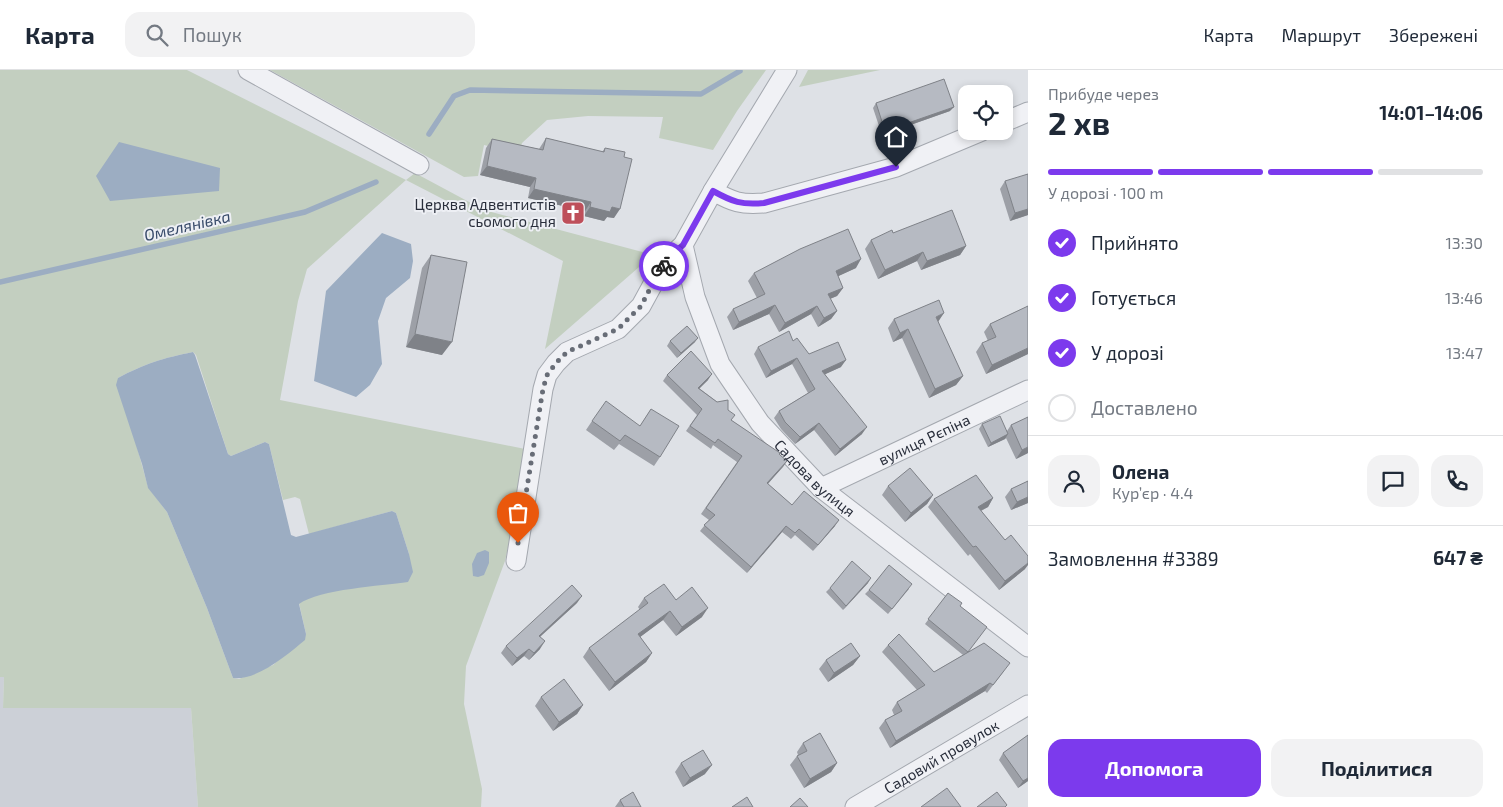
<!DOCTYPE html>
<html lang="uk">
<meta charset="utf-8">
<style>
:root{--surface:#fff;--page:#f2f2f3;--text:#1f2937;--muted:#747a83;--line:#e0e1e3;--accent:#7c3aed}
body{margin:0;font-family:"Exo 2",sans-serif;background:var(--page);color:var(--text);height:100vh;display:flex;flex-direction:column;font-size:19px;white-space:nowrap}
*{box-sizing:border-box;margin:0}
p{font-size:16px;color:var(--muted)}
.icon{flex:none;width:28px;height:28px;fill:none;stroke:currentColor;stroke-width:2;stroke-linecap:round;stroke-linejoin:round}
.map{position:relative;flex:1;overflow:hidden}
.sheet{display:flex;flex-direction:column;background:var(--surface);width:475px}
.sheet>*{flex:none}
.fabs{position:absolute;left:958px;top:15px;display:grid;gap:10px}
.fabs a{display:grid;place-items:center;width:55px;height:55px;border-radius:10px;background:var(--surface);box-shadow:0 2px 8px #0003;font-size:25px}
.pin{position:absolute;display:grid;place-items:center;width:42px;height:42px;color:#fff;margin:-51px -21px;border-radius:50% 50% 50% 0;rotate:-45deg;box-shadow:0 0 5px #0007}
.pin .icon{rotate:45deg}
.courier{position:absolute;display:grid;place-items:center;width:50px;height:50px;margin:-25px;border:4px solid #7c3aed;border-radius:50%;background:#fff;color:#222;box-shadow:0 1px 6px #0007}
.head em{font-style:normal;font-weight:700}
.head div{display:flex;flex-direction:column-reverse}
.head{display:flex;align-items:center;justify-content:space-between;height:85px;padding:0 20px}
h1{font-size:32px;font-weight:700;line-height:38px}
.bar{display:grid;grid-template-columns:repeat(4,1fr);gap:8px 5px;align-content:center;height:60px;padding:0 20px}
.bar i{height:6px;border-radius:4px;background:var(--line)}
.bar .current{background:var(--accent)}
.bar p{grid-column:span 4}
.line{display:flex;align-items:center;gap:12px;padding:0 20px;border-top:1px solid var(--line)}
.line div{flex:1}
.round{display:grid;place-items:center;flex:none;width:52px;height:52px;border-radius:15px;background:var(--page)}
ol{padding:0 20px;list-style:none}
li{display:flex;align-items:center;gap:15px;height:55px}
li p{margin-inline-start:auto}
li .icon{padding:5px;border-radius:50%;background:var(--accent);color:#fff;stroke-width:4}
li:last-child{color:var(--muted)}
li i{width:28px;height:28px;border:2px solid var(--line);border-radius:50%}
.action{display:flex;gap:10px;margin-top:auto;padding:10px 20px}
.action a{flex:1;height:58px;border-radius:15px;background:var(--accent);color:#fff;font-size:20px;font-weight:700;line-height:58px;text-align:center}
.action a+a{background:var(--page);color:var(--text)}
header{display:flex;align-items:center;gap:30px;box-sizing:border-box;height:70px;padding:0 25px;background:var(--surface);border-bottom:1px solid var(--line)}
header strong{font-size:24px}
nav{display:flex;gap:28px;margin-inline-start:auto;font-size:18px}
.search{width:350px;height:45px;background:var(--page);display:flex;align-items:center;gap:12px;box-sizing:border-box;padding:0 18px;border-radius:15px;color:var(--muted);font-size:19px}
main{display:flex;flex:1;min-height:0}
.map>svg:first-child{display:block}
.built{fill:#ccd0d7}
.green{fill:#c3cfc0;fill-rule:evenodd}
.water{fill:#9cadc2}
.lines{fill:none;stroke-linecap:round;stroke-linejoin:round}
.stream{stroke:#9cadc2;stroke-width:5.5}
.street-casing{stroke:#a4a8af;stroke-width:21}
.street{stroke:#f0f1f5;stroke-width:19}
.wall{fill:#9da0a7}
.shaded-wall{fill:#7f8288}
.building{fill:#b6bac2;stroke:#7f8288}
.done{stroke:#686d77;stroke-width:5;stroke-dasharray:0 9}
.route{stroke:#7c3aed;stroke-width:6}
.labels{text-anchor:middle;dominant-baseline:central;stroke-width:4;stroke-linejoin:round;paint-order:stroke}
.poi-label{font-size:15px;fill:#292e3b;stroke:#edeff4;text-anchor:end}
.street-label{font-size:15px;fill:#292e3b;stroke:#edeff4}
.water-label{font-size:16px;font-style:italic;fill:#384b6a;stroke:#edeff4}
</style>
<header>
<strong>Карта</strong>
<div class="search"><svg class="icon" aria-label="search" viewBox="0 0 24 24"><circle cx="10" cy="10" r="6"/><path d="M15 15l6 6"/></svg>Пошук</div>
<nav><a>Карта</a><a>Маршрут</a><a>Збережені</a></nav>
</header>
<main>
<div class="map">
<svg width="1028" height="737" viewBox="0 0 1028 737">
<rect width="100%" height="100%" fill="#dee1e6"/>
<path class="built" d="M0 607H4L3 638H191L198 737H0Z"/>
<path class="green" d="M0 0H187L406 110 415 103 484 140 650 184 646 191 545 279 563 191 406 110 307 199 298 231 280 330 530 380 505 491 466 596 464 634 482 719 481 737H198L191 638H3L4 607H0ZM193 282 196 285 228 384 231 386 265 372 269 374 283 430 295 427 300 429 309 464 392 441 396 443 409 484 324 523 307 528 299 533 306 564 273 595 239 609 233 608 207 538 167 442 148 417 118 308C144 294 163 288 193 282Z
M270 0H766L737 41 713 80 659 68 663 47 588 46 547 50 522 73 519 83 484 75 478 106 464 107Z
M808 0H880L799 17Z"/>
<path class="water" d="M119 72 220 98 219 121 110 131 96 106Z
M382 163 411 174 413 191 410 208 386 228 378 251 382 294 370 315 356 327 314 311 326 221Z
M193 282 195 285 228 384 231 386 265 372 269 374 291 465 296 467 392 441 396 443 409 484 413 502 408 512C381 516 320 519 299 534L306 564 305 570C288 584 257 611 233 608L207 538 167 442 148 418 142 394 116 315 118 308C144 294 163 288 193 282Z
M485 480 489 482V493L484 505 478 507 473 506 472 494 477 483Z"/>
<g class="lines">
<path class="stream" d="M429 64 454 26 470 20 701 24 740 1
M0 212 305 142 376 112"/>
<g class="street-casing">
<g id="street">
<path d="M248 0 419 95"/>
<path d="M1004 52 1028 42"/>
<path d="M713 121C733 132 741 135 764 133L896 97 982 61"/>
<path id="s1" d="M683 175 695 227 720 294 760 353 821 418 1028 577"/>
<path id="s2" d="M821 418 1028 320"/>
<path d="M516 491 543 319 547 305 556 293 567 282 618 259 641 236 659 203 674 183 683 175 713 121 787 0"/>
<path id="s3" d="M855 737 1028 635"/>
</g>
</g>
<use href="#street" class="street"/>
</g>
<path class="wall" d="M876 33 950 41 882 65 873 38Z
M546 68 602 82 605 78 614 148 607 147 604 151 584 146 585 141 528 128 530 117 480 105 486 78 492 69 539 79Z
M1005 111 1028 145 1010 151 1000 119Z
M893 163 966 176 960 185 921 200 917 191 878 209 865 179 871 170Z
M431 185 442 285 406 277 422 198Z
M856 198 838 206 843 218 837 226 830 229 837 241 831 249 818 257 811 244 779 262 769 244 733 260 727 247 733 239 757 228 748 211 754 203Z
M1028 236V284L986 304 976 282 982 273 988 271 984 262 990 254Z
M894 249 938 252 963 306 956 315 929 328 902 268 893 272 888 258Z
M670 271 695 272 677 288 667 276Z
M793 271 809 284 841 297 825 304 862 364 835 386 814 360 795 374 781 359 774 348 779 341 808 323 792 294 766 308 754 284 758 277Z
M667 305 708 310 699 318 728 340 731 350 779 384 787 391 768 414 792 435 835 456 813 481 795 465 791 469 782 462 747 503 700 461 709 450 701 444 737 392 713 375 711 379 686 361 697 345 663 311Z
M651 339 660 387 654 396 619 374 614 380 586 360 592 351 640 356Z
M1028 347V383L1016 389 1006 368 1005 369 988 377 979 359 982 354 1007 361 1011 355Z
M1028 411V433L1011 440 1005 427 1011 419Z
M888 416 933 425 927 434 905 452 882 425Z
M993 428 988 437 981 441 1025 499 999 520 970 484 968 486 928 437 934 429Z
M868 513 843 540 826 522 830 518Z
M909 519 888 544 865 524 869 520Z
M948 523 960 536 969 581 1004 601 987 623 985 621 890 678 879 658 885 650 894 645 892 640 897 632 917 620 882 582 888 575 934 602 963 585 925 554Z
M644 528 676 530 702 547 676 566 663 550 640 567 652 583 646 592 609 621 583 587 589 578 640 540 638 537Z
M577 533 540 567V579L529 590 524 586 512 596 501 583 506 576Z
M860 586 853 595 828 612 819 599 826 590Z
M541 627 583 635 577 644 553 661 535 636Z
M1028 665V711L1018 718 999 690 1003 683Z
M803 673 837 693 831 702 804 718 790 695 797 686 798 685 797 682Z
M681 693 705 704 683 717 675 702Z
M620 730 641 737H615Z"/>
<path class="shaded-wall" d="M954 37 950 41 882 65 885 61Z
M487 96 536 108 530 117 480 105Z
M534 119 591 132 585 141 528 128Z
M590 137H612L620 139 614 148 607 147 604 151 584 146Z
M1028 139V145L1010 151 1015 143Z
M966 176 960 185 921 200 927 191Z
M923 182 917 191 878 209 885 200Z
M861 189 856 198 830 210 836 201Z
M843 218 837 226 822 232 828 224Z
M775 235 769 244 733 260 739 252Z
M817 236 811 244 779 262 785 253Z
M837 241 831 249 818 257 824 248Z
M944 243 938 252 936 247Z
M908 259 902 268 893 272 900 263Z
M415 264 452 272 442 285 406 277Z
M698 268 695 272 677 288 681 283Z
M1028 278V284L986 304 992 295Z
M797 288 792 294 766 308 771 301Z
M846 290 841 297 817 308 822 301Z
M712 304 708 310 694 324 698 318Z
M963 306 956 315 929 328 935 319Z
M819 353 814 360 795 374 800 367Z
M867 357 862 364 835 386 840 379Z
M1008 364 1005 369 988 377 991 373Z
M1028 377V383L1016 389 1022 380Z
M787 391 783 397 763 419 767 413Z
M933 425 927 434 905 452 911 443Z
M1028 427V433L1011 440 1017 432Z
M993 428 988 437 972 445 978 437Z
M839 450 835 456 813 481 818 475Z
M786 456 782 462 747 503 751 497Z
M1028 493V495L1025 499 999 520 1005 511Z
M871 508 868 513 843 540 846 536Z
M582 526 577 533 533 573 539 566Z
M708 538 702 547 676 566 682 557Z
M670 541 663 550 632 573 638 564Z
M545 571 540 579 529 590 534 583Z
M529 579 524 586 512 596 517 588Z
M652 583 646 592 609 621 615 612Z
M860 586 853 595 828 612 834 603Z
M990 613 985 621 890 678 896 671Z
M583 635 577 644 553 661 559 652Z
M837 693 831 702 804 718 810 709Z
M712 695 705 704 683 717 690 708Z
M1028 708V711L1018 718 1023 711Z"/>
<path class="building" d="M944 9 954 37 885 61 876 33Z
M546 68 604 82 605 78 625 82 624 87 632 89 620 139 612 137 610 142 590 137 591 132 534 119 536 108 487 96 492 69 543 80Z
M1028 104V139L1015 143 1005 111Z
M952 140 966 176 927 191 923 182 885 200 871 170 892 160 893 163Z
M848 159 861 189 836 201 843 218 828 224 837 241 824 248 817 236 785 253 775 235 739 252 733 239 765 224 754 203 800 179Z
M431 185 467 192 452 272 415 264Z
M939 230 944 243 936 247 963 306 935 319 908 259 900 263 894 249Z
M1028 236V278L992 295 982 273 996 267 990 254Z
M687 256 698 268 681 283 670 271Z
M789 261 793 271 797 268 809 284 838 272 846 290 822 301 867 357 840 379 819 353 800 367 785 352 779 341 815 319 797 288 771 301 758 277Z
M691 281 712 304 698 318 717 332 728 330V340L735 345 731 350 780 383 779 384 787 391 767 413 792 435 804 421 839 450 818 475 799 459 795 463 786 456 751 497 704 455 715 445 706 438 742 386 718 369 715 373 690 356 702 339 667 305Z
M606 331 640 356 651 339 679 356 660 387 625 365 620 371 592 351Z
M1000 346 1008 364 991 373 982 354Z
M1028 347V377L1022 380 1011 355Z
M910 398 933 425 911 443 888 416Z
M976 405 993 428 978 437 1005 470 1011 465 1028 486V493L1005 511 976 476 973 477 934 429Z
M1028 411V427L1017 432 1011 419Z
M852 491 871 508 846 536 830 518Z
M889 495 912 514 892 539 869 520Z
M664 514 676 530 692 517 708 538 682 557 670 541 638 564 652 583 615 612 589 578 648 533 644 528Z
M572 515 582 526 539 566 545 571 534 583 529 579 517 588 506 576Z
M948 523 962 533 960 536 987 557 968 582 928 549Z
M899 564 934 602 984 573 1010 593 993 615 990 613 896 671 885 650 902 641 897 632 925 615 888 575Z
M851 573 860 586 834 603 826 590Z
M564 609 583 635 559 652 541 627Z
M820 663 837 693 810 709 797 686 807 681 803 673Z
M1028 665V708L1023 711 1003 683Z
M703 680 712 695 690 708 681 693Z
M947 718 961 737H921Z
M633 722 641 737H624L620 730Z
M997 722 1007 735 1005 737H977Z
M747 727 753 737H732Z
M800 728 808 737H790Z"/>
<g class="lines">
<path class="done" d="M518 473 543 319 547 305 556 293 567 282 618 259 641 236 658 203 664 196"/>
<path class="route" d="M664 196 674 183 683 175 713 121C733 132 741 135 764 133L896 97"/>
</g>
<defs>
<g id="church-square" transform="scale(1.25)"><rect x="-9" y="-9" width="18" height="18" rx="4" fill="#be4f5a" stroke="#edeff4"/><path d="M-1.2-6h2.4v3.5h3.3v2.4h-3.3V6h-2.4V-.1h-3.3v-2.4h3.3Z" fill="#fff"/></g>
</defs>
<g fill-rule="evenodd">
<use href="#church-square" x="573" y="143"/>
</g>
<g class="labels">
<g class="poi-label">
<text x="556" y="134">Церква Адвентистів<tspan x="556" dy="17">сьомого дня</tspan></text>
</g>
<g class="street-label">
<text stroke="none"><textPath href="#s2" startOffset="114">вулиця Рєпіна</textPath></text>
<text stroke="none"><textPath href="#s1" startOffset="274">Садова вулиця</textPath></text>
<text stroke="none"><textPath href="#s3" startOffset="100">Садовий провулок</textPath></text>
</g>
<g class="water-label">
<text transform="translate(187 155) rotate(-13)">Омелянівка</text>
</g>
</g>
</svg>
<div class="fabs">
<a><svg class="icon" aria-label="locate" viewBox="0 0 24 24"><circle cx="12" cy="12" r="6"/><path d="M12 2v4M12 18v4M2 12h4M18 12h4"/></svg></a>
</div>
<div class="pin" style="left:518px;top:473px;background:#ea580c"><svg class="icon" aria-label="bag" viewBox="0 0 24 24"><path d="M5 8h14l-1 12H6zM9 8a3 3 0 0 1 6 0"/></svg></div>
<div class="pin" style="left:896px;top:97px;background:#1f2937"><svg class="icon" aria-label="home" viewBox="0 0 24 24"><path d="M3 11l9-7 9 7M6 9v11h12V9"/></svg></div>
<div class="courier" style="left:664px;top:196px"><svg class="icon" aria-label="bike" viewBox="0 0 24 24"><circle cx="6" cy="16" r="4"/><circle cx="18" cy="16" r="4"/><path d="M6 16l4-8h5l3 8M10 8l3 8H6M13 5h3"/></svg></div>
</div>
<section class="sheet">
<div class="head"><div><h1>2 хв</h1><p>Прибуде через</p></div><em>14:01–14:06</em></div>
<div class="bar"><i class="current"></i><i class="current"></i><i class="current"></i><i></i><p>У дорозі · 100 m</p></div>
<ol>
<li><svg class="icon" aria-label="check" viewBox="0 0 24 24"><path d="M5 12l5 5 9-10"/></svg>Прийнято<p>13:30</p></li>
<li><svg class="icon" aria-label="check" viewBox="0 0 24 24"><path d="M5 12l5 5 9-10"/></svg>Готується<p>13:46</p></li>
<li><svg class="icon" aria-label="check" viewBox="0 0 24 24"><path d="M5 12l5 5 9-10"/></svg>У дорозі<p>13:47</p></li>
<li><i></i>Доставлено</li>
</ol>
<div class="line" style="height:90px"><a class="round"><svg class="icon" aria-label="person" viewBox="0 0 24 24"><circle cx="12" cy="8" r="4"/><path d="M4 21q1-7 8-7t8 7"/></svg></a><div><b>Олена</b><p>Кур’єр · 4.4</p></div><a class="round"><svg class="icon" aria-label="chat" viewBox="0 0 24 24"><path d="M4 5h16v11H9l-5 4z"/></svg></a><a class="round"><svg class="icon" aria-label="phone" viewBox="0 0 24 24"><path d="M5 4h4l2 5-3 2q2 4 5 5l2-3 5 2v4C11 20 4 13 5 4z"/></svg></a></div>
<div class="line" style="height:65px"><div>Замовлення #3389</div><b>647 ₴</b></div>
<div class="action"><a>Допомога</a><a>Поділитися</a></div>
</section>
</main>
